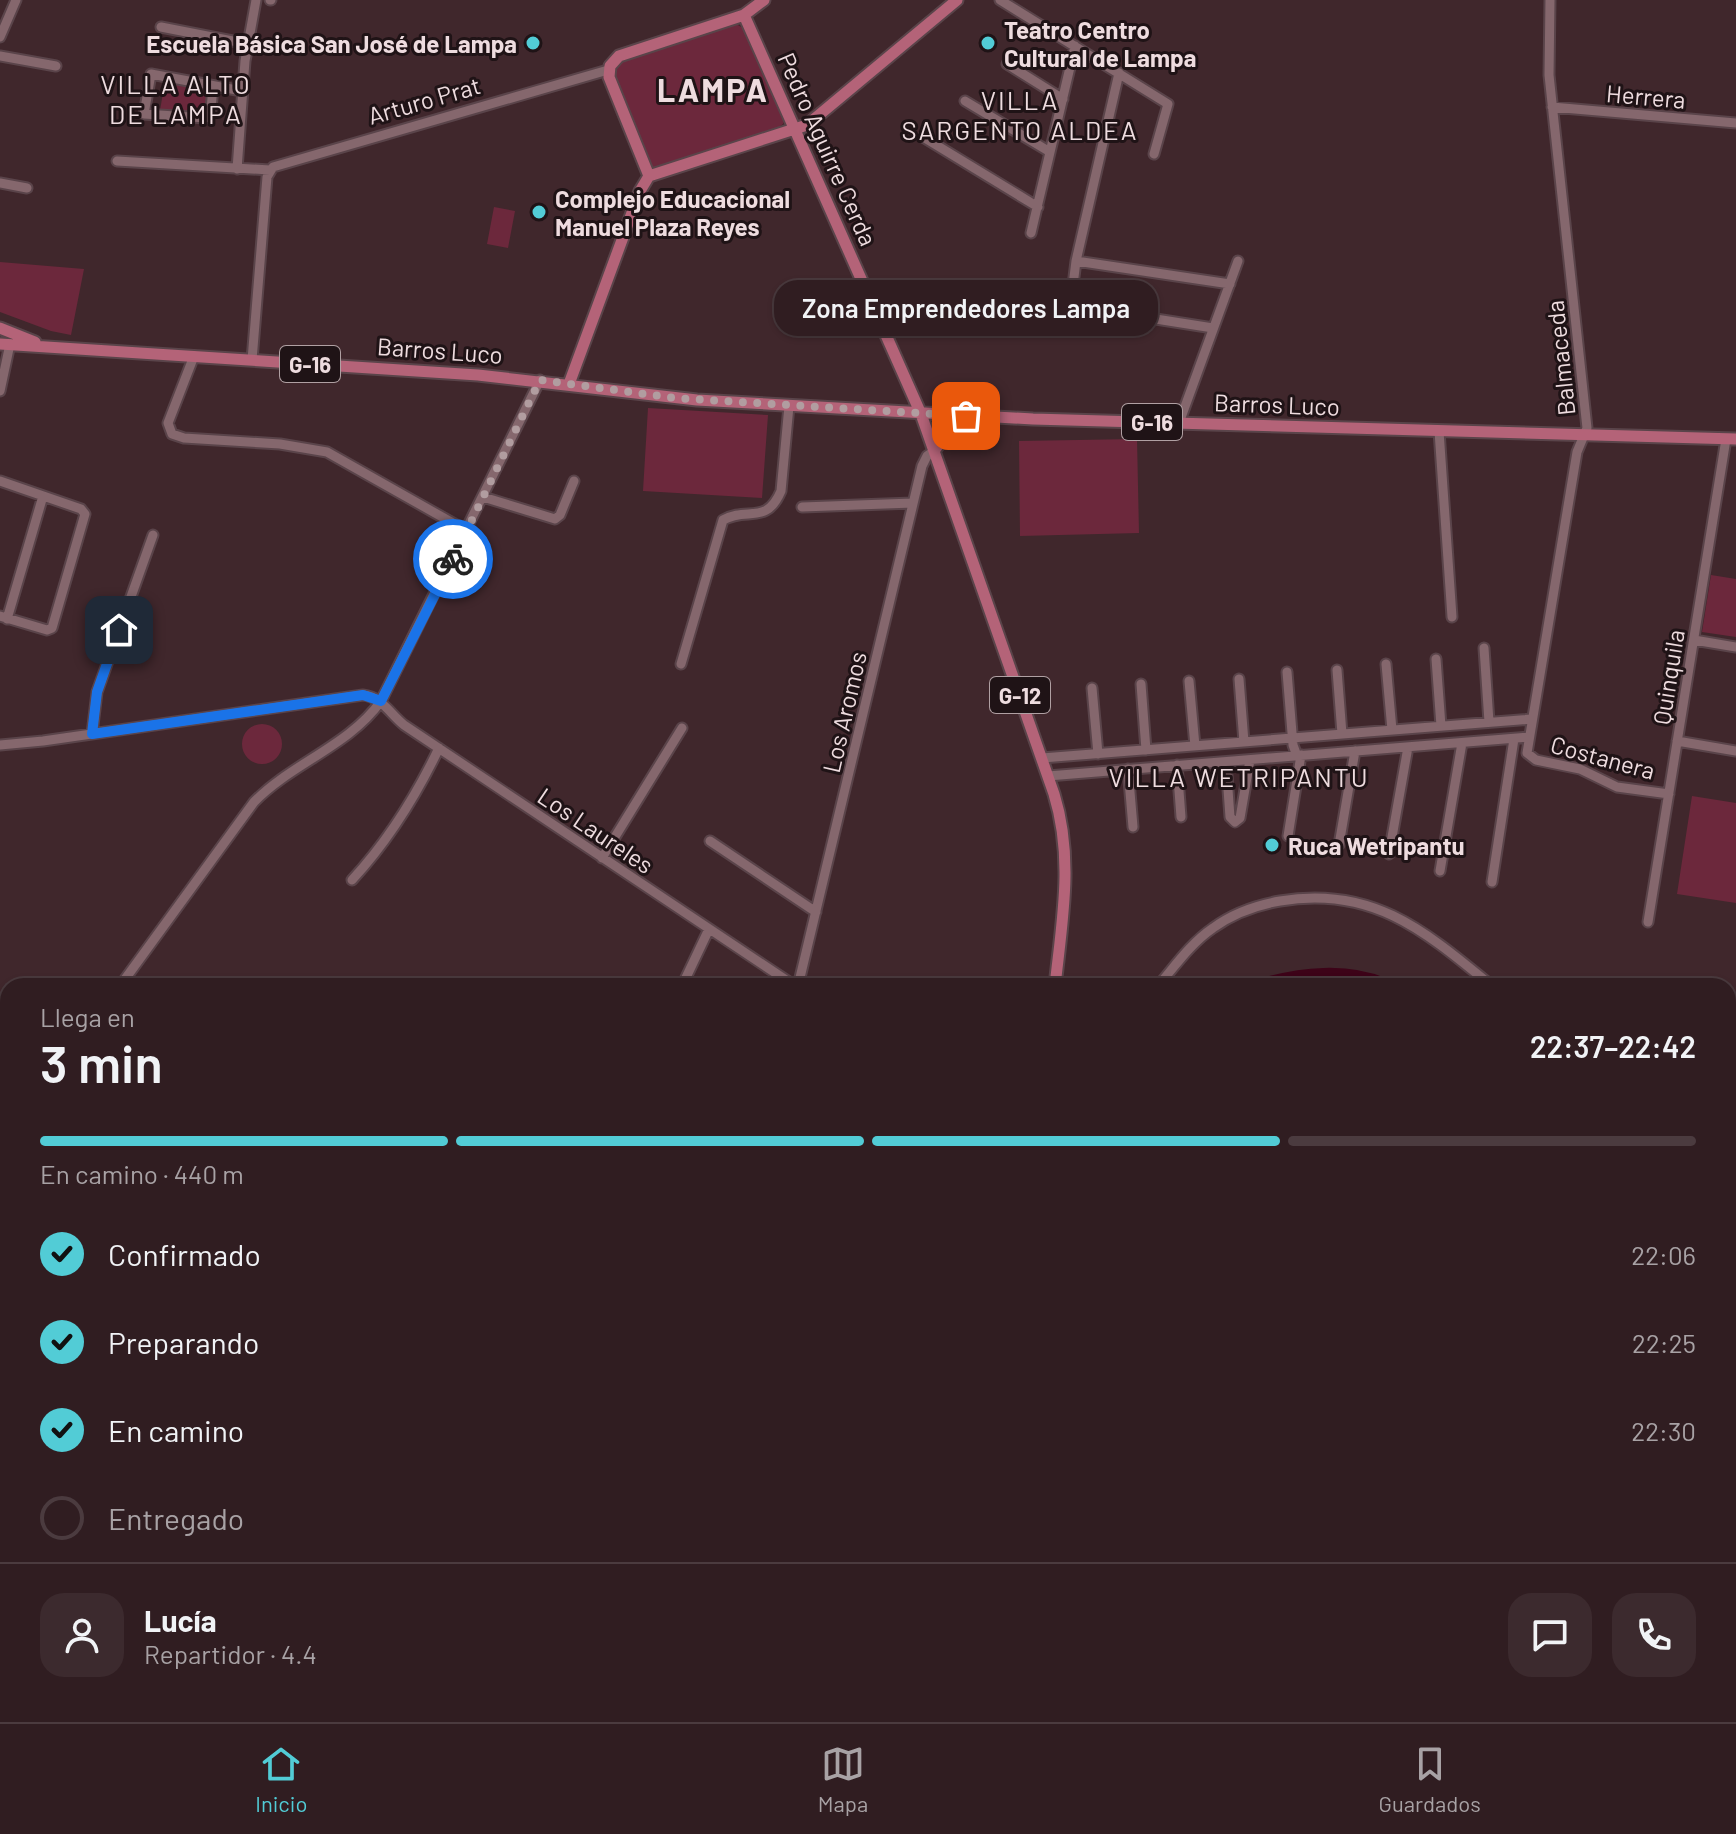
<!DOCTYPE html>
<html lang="es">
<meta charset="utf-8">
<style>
:root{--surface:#301d21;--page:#3c2a2e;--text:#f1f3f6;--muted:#a8a2a5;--line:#4b3b3f;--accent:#52ccd6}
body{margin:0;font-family:Barlow,sans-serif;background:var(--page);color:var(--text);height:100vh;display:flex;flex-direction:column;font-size:30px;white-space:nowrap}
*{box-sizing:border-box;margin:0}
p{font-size:26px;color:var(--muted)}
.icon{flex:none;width:44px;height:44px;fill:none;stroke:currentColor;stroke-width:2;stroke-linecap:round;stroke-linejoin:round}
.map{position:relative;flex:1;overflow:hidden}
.panel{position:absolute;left:0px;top:978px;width:1736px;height:744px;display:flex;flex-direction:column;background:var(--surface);border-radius:24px 24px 0 0;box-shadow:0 2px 6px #0004,0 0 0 2px var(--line)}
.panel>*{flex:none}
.pin{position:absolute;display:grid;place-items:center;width:68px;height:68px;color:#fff;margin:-34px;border-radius:16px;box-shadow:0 4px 12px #0006}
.courier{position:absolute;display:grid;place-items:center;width:80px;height:80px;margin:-40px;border:6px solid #1a73e8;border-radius:50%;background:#fff;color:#222;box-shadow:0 2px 10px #0007}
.bubble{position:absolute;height:56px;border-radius:24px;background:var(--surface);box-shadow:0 2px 6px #0004,0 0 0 2px var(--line);font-size:26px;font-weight:600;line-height:56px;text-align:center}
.headline em{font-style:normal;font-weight:600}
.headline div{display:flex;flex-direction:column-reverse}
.headline{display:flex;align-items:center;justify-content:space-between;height:136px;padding:0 40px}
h1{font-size:52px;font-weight:600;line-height:60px}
.bar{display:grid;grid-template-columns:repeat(4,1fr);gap:12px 8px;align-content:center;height:96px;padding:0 40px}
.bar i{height:10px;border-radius:6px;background:var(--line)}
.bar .current{background:var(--accent)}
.bar p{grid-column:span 4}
.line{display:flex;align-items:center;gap:20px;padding:0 40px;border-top:2px solid var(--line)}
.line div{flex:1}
.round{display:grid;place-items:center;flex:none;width:84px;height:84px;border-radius:24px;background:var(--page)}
ol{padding:0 40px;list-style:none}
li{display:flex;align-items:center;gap:24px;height:88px}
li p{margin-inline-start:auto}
li .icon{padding:8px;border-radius:50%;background:var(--accent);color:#111;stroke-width:4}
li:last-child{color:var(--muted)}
li i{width:44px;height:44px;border:4px solid var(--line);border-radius:50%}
.dock{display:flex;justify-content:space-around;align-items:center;height:112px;border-top:2px solid var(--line);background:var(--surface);font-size:22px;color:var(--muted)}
.dock a{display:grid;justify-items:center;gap:4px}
.dock .current{color:var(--accent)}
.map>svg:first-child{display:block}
.green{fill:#6c283c}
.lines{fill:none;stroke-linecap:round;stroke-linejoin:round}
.river{stroke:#3d0318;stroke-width:16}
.minor-casing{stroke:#5a444a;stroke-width:13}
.major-casing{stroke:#5a444a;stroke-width:15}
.minor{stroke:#85676d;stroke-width:9}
.major{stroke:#b46378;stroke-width:11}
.done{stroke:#b19da0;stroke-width:8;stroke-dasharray:0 14.4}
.route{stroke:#1a73e8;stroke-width:10}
.poi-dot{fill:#52ccd6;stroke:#1f1316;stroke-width:3}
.labels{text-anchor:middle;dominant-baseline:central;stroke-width:6;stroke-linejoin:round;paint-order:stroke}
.shield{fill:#1f1316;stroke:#b0a0a3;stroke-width:2}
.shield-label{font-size:22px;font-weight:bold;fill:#eedcdf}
.poi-label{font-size:24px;font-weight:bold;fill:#eedcdf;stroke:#1f1316;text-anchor:start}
.street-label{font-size:24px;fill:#eedcdf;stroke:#1f1316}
.neighbourhood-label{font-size:26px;letter-spacing:2px;fill:#eedcdf;stroke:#1f1316}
.district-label{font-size:32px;font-weight:bold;letter-spacing:2px;fill:#eedcdf;stroke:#1f1316}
</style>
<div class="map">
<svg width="1736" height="1722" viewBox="0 0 1736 1722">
<rect width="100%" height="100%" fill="#40272c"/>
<path class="green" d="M736 24 743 28 785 119 783 124 776 129 656 169 649 168 613 76 614 68 618 62Z
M165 82 207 90 206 112 160 110Z
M494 207 515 211 508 248 487 244Z
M0 262 84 269 71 335 51 331 0 312Z
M648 408 768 415 762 498 643 491Z
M1137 439 1139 533 1020 536 1019 441Z
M1711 575 1736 579V637L1702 632Z
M242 744a20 20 0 1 1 40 0a20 20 0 1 1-40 0Z
M1692 796 1736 803V903L1677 894Z"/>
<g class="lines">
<path class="river" d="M1263 986C1301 975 1347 970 1384 986
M1728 1098 1736 1099
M543 1722 555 1714"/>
<g class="minor-casing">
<path id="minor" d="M270 0H271
M1000 0 1168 104 1154 154
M1550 0 1549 75 1587 428 1577 452 1527 753 1536 760 1580 769 1617 787 1669 794
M161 27 248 44
M0 37 16 0
M0 56 56 66
M1007 64 1063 99
M1119 73 1076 261 1071 301 1105 311 1213 328
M213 86 211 110 206 118 144 114 151 74 242 91
M965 101 1050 152
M1552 107 1736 123
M923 137 1038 207
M117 161 270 170
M237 169 245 61 256 0
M0 183 27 188
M1031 233 1075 46
M1076 261 1230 284
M194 356 168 423 172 434 184 438 280 444 327 452 467 531
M252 360 267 177 273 167 608 70
M0 391 10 344
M1179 423 1238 261
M1439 431 1452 617
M0 481 81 509 85 514 52 628 47 630 0 616
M483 497 555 519 560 515 574 481
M802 507 913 503
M7 619 43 496
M1694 640 1736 647
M1484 648 1489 722
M1436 659 1441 726
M681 664 723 520C747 506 766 526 781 491L789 406
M1386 664 1392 730
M1337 670 1342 734
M1287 672 1293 745 1297 756
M1239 679 1244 742
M1189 681 1195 746
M1141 684 1146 750
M1092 688 1098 754
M92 734 97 692 153 535
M1677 741 1736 751
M0 745 43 741 363 695C382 697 390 714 404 725L795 986
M1042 758 1532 719
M1226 762 1230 817 1235 822 1240 818 1250 760
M1177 765 1181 817
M1128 769 1133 827
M1048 776 1529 737
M1288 836 1301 755
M710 841 816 912
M1339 845 1355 751
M1389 854 1408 747
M602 858 682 728
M1440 871 1462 743
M352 880C388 841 416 796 439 748
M1492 882 1514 739
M1648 922 1726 439
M120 986 254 802C292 763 349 746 381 701L540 380
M682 986 709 929
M798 986 922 466 927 456 934 451
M1158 986C1175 966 1191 943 1213 928 1232 914 1257 905 1280 901 1372 885 1425 931 1492 986
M1728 1042 1736 1043
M0 1149 8 1138
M1728 1294 1736 1311
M1728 1341 1736 1338
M1728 1377 1736 1393
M648 1714 650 1722
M950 1714 955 1722
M1209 1714 1212 1722
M472 1722 478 1714
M1349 1722 1364 1714
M1583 1722 1598 1714"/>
</g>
<g class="major-casing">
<path id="major" d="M744 15 921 414 1054 794C1074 858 1062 921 1055 986
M649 176 807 125 957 0
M649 176 609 77 610 66 619 56 744 15 764 0
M0 328 35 342
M0 344 478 375 697 400 1033 419 1736 439
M569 384 640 191 649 176
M934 451 952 427 965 416
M696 1722 707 1714"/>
</g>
<use href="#minor" class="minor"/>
<use href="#major" class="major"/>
</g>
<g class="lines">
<path class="done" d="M453 559 540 380 675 398 966 416"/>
<path class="route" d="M119 630 97 692 92 734 363 695 381 701 453 559"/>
</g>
<g class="poi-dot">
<circle cx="533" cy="43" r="8"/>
<circle cx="988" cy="43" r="8"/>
<circle cx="539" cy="212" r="8"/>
<circle cx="1272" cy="845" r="8"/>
</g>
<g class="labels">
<g class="shield">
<rect x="280" y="346" width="60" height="36" rx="6"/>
<rect x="1122" y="404" width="60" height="36" rx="6"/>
<rect x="990" y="677" width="60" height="36" rx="6"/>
</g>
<g class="shield-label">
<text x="310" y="364">G-16</text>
<text x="1152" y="422">G-16</text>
<text x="1020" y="695">G-12</text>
</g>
<g class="poi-label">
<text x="1004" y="29">Teatro Centro<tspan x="1004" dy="28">Cultural de Lampa</tspan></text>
<text x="517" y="43" text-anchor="end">Escuela Básica San José de Lampa</text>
<text x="555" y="198">Complejo Educacional<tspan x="555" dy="28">Manuel Plaza Reyes</tspan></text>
<text x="1288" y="845">Ruca Wetripantu</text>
</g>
<g class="street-label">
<text transform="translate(1646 96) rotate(5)">Herrera</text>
<text transform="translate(424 100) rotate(-16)">Arturo Prat</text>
<text transform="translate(828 149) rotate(66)">Pedro Aguirre Cerda</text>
<text transform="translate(440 350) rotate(4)">Barros Luco</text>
<text transform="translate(1560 358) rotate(-96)">Balmaceda</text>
<text transform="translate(1277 404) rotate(2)">Barros Luco</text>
<text transform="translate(1668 677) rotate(-81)">Quinquila</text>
<text transform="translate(844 712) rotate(-77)">Los Aromos</text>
<text transform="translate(1603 757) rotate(15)">Costanera</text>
<text transform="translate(596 830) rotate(34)">Los Laureles</text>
</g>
<g class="neighbourhood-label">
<text x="176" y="83">VILLA ALTO<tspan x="176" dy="30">DE LAMPA</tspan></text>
<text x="1020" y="99">VILLA<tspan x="1020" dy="30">SARGENTO ALDEA</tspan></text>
<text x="1239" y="776">VILLA WETRIPANTU</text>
</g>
<g class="district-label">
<text x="713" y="89">LAMPA</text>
</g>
</g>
</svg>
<div class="pin" style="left:966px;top:416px;background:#ea580c"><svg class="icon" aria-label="bag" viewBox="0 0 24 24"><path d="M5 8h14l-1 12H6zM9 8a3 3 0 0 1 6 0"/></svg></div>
<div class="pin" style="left:119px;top:630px;background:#1f2937"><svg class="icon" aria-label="home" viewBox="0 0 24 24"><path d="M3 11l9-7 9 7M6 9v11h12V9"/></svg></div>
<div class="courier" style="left:453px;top:559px"><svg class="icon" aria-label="bike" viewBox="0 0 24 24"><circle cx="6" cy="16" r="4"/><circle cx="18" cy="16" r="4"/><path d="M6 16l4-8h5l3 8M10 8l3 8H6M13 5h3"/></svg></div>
<div class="bubble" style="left:774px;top:280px;width:384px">Zona Emprendedores Lampa</div>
<section class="panel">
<div class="headline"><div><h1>3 min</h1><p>Llega en</p></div><em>22:37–22:42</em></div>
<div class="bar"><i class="current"></i><i class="current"></i><i class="current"></i><i></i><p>En camino · 440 m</p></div>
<ol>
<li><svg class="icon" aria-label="check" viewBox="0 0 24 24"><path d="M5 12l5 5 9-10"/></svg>Confirmado<p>22:06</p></li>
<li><svg class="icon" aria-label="check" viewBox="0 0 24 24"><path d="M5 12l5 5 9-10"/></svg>Preparando<p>22:25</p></li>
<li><svg class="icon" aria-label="check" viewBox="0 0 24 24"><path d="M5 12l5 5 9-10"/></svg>En camino<p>22:30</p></li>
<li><i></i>Entregado</li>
</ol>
<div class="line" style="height:144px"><a class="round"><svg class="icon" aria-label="person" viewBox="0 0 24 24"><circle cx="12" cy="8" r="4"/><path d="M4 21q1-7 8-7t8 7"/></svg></a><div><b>Lucía</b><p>Repartidor · 4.4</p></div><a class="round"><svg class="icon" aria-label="chat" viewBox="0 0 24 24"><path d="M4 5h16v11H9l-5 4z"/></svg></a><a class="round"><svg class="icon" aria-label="phone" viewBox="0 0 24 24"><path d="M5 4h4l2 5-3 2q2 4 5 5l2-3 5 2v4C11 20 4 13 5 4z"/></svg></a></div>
</section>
</div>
<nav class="dock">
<a class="current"><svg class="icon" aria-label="home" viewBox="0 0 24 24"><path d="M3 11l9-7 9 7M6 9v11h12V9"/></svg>Inicio</a>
<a><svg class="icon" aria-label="map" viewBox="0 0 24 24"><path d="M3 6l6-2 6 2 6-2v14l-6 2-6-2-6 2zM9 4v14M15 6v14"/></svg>Mapa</a>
<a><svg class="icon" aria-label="saved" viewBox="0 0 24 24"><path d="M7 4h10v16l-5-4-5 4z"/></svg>Guardados</a>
</nav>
